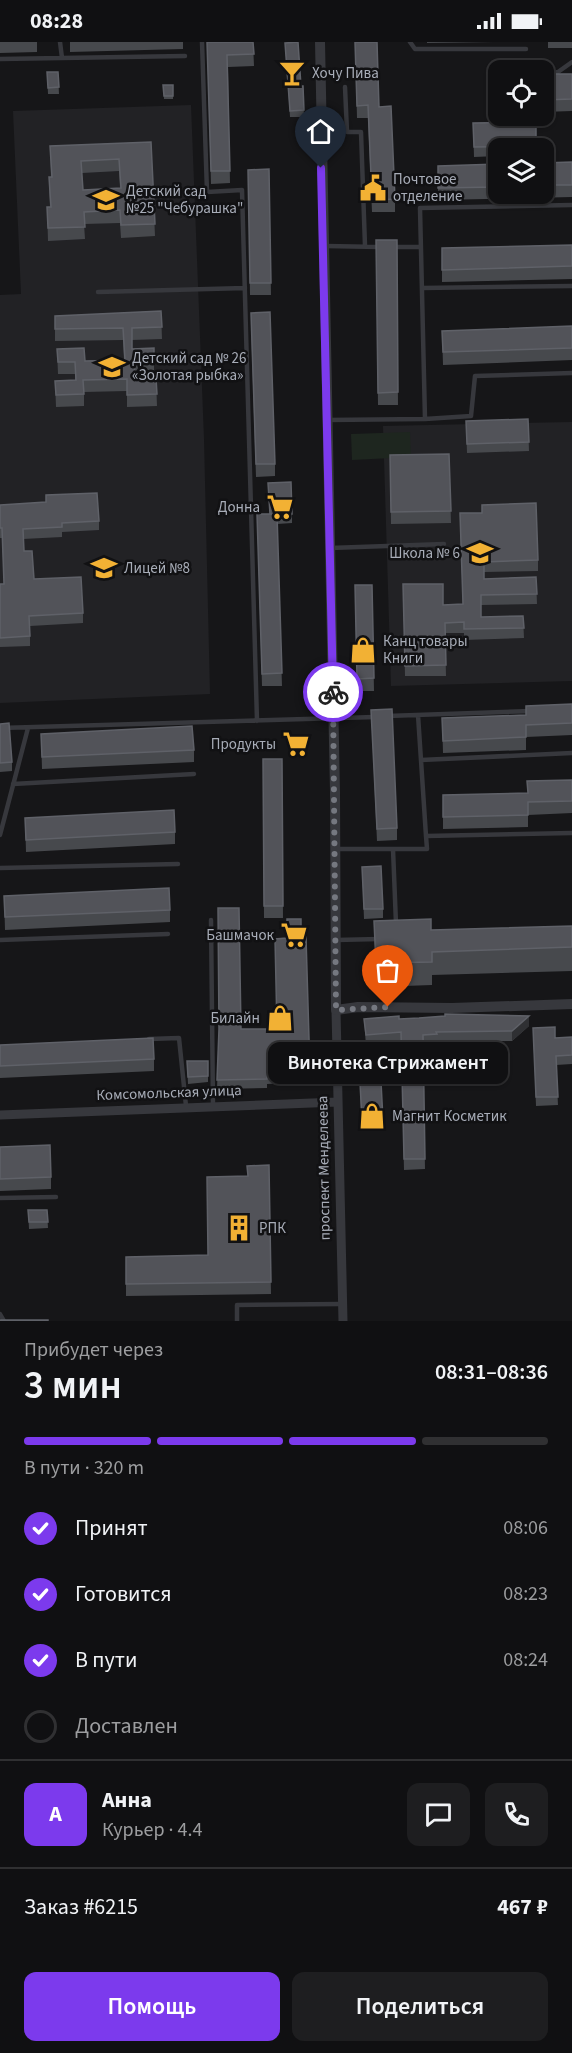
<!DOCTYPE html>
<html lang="ru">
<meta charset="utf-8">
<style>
:root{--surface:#101012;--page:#1e1e20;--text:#f1f3f6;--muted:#9c9d9f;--line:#303032;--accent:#7c3aed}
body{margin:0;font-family:"Source Sans 3",sans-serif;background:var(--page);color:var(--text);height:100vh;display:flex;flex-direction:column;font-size:22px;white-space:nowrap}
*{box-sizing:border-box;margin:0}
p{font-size:20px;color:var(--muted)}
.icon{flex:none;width:33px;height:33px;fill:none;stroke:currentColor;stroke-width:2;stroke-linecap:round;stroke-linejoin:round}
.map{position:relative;height:1279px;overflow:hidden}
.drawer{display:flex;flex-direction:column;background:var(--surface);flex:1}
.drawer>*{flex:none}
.fabs{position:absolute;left:488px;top:18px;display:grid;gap:12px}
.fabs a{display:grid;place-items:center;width:66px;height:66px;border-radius:12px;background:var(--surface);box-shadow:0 2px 4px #0004,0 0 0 2px var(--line);font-size:30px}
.pin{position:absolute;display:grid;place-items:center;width:51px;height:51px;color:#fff;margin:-62px -26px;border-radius:50% 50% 50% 0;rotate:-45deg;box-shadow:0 0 6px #0007}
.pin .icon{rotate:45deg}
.courier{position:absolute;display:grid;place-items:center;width:60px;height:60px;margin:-30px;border:4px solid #7c3aed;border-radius:50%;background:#fff;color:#222;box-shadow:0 2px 8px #0007}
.bubble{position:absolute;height:42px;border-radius:12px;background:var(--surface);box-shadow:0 2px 4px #0004,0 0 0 2px var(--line);font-size:20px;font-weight:600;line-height:42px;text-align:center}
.head em{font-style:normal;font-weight:600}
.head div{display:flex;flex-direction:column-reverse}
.head{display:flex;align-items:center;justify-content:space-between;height:102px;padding:0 24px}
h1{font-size:39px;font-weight:600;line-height:45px}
.bar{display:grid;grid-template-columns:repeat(4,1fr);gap:9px 6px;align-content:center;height:72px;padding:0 24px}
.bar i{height:8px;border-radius:4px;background:var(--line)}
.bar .selected{background:var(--accent)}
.bar p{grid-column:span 4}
.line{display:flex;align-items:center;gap:15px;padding:0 24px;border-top:2px solid var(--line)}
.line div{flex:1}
.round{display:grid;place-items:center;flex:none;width:63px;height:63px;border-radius:12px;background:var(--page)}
ol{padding:0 24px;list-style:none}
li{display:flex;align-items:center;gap:18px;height:66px}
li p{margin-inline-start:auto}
li .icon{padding:6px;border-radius:50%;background:var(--accent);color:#fff;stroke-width:4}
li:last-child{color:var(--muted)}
li i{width:33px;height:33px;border:3px solid var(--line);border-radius:50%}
.primary-button{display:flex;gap:12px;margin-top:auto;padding:12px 24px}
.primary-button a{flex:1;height:69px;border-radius:12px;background:var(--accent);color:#fff;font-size:24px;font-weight:600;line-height:69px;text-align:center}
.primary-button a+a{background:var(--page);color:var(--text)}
.status{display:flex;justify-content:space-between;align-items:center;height:42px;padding:0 30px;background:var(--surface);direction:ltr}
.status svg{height:16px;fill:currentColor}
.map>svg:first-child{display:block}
.built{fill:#222225}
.green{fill:#1e261f}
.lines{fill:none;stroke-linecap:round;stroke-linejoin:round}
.service{stroke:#37383d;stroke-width:4.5}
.minor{stroke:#37383d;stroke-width:9}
.tertiary{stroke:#37383d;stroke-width:10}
.wall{fill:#47494d;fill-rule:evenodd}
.shaded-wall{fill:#2f3033}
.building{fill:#525359;stroke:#5f6168;stroke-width:1.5;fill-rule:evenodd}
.done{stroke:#757880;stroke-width:6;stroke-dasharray:0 10.8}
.route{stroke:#7c3aed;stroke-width:8}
.labels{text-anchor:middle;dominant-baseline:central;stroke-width:5;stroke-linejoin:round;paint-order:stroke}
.poi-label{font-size:15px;fill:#a8adb8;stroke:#111113;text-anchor:start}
.street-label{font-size:15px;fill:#a8adb8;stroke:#111113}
</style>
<div class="status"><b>08:28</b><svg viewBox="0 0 49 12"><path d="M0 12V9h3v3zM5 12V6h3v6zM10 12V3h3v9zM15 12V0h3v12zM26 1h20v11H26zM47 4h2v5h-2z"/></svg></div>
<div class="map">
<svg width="572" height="1279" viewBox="0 0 572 1279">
<rect width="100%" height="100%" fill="#161618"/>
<path class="built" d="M191 63 204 397 210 652 0 661V253L21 252 13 69Z
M572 380V639L391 644 383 384Z"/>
<path class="green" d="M410 390 411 415 352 418 351 392Z"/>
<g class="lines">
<path class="service" d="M60 0 62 16
M202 0 207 150 242 148 257 679
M410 0 415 7H526
M0 17 185 14
M543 34 558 30 572 20
M345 45 347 90H361L365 204
M326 204 380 205
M392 205H421
M422 246 572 244
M98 250 245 246
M425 377 471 374 475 334 572 331
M327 378 425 377 420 166 572 163
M330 506 444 502
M418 673 426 794
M387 674 531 669
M0 686 375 675
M421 718 572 711
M13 742 194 732
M0 793 28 686
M337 807H427L426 794 572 791
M393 807 396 882
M0 826 178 822
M211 878 213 1064
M0 898 168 892
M336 898 379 897
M149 997 179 996 186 1064
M0 1156 56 1155
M0 1272 4 1279
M237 1279V1263L341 1262"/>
<path class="minor" d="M336 968 343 1279
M0 1073 338 1060"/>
<path class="tertiary" d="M320 0 335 750 336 968 358 965 452 966 572 962"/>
</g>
<path class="wall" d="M0 0H37V10L0 11Z
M70 0H183V7L70 10Z
M207 0H253L254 24 228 25 230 141 211 142Z
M355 0H377L379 65 395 157V170H372L368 76H357Z
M427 0H494L427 1Z
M548 0H572V6H548Z
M285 1 301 44H303L304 75H290Z
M47 30H58L59 52H48Z
M543 32H572V69L543 70Z
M163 43H173V57H164Z
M536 80V106H498V114L474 115 473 81Z
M151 100 155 194 121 196 120 181 84 182 85 197 48 199 47 165H50L49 147V135H51L50 104ZM119 129 120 146 83 148 82 131Z
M572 120V155L438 158V124L498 122V152H543V121Z
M269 127 271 253H250L248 128Z
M376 198H397L398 363H378Z
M572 203V237L442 240V206Z
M161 269 162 297 132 298V307L154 306V328L135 329V336H156L157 364 127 365V349L84 350V364L56 365 55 339 75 338V332H58L57 307 85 319 124 318 123 298 55 299V274Z
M251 283 275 422V434L256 435Z
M572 284V318L443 323 442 289Z
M528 377 529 409 467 411 466 379Z
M449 412 451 481 391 482 390 413Z
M0 463 99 479V488L62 490V495L23 497 24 509 34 537 83 571V581L30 584V604L0 605V542H4L2 496H0Z
M257 472H292V481L277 482 282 644H262Z
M460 482 538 518V529L484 530V537L536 535 537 562 481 563V575L523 574 524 596 464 598V591H445L446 634H405L403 542 443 563 463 562Z
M355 543H372L374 649H357Z
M572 662V693L526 695V708L443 711 442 676 526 673Z
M371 668 397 786V798L377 799Z
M0 682 12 720V729L0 730Z
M41 692 194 708V720L42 727Z
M263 717H282L283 876H264Z
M572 738V771L528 773V785L443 787V753L527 751Z
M25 776 175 790V802L26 810Z
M362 825 383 867V876L364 877Z
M4 854 170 868V880L5 888Z
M374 879 431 888 572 884V929L432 933V943L376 945Z
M306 895 310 1040 267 1042V1046L217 1047 219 989 241 987H277L287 896Z
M364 977H399L529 984 512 999 437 1000V1002L423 1003 425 1127 404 1128 401 1001 366 1004Z
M533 986 555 996 572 995V1022L556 1023 558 1063 536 1064Z
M0 1003 154 1017V1029L0 1036Z
M187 1019H208V1040L188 1042Z
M360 1050 383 1078V1087L362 1088Z
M0 1105 51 1135V1147L0 1149Z
M269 1123 271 1252 126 1254V1215L208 1213 247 1134Z
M28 1168H47L48 1186 29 1187Z"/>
<path class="shaded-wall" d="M529 974V984L512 999V989Z"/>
<path class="building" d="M207 0H253L254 12 227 13 230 129H211Z
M298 0 301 44H303L304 68 290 69 285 1Z
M355 0H377L379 65 391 64 395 157 372 158 368 63 357 64Z
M47 30H58L59 45 48 46Z
M543 32H572V57L543 58Z
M163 43H173V54H164Z
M536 80V104L474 105 473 81Z
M151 100 155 182 121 183 120 168 84 170 85 185 48 186 47 165H51L49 135H52L50 104ZM119 117 121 146 83 148 81 119Z
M572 120V143H543V121Z
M498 122V145L438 146V124Z
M269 127 271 241H250L248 128Z
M376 198H397L398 350 378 351Z
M572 203V224L442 228V206Z
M161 269 162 285 132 286V307L154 306V316L134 317 135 336H156L157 352 127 353V337L83 338 84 352 56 353 55 339 76 338 75 320H58L57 307 84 306 85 319 125 318 123 286 55 287V274Z
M270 270 275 422H256L251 271Z
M572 284V306L443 310 442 289Z
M528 377 529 400 467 402 466 379Z
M449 412 451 469 391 470 390 413Z
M291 440 292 472H270L268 441Z
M97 451 99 479 62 481V485L23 487 24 509H32L34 537 81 535 83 571 29 574 30 594 0 596V542H4L2 486H0V463L46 460V453Z
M536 461 538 518 484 520V537L536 535 537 552 481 553V575L523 574 524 586 464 587V580L445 581 446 623 405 624 403 542H443V563L463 562 460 471H482V463Z
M257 472H277L282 631 262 632Z
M355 543H372L374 636 357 637Z
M572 662V681L526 683V695L443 699 442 676 526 673V664Z
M392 667 397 786 377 787 371 668Z
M9 681 12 720 0 721V682Z
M192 684 194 708 42 715 41 692Z
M263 717H282L283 864H264Z
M572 738V759L528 760V773L443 775V753L528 751 527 739Z
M174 768 175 790 26 798 25 776Z
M381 824 383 867H364L362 825Z
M169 846 170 868 5 875 4 854Z
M218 866H239L241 987H277L275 897 287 896V877H301V896L306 895 310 1030 267 1033V1037L217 1038 219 987Z
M431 877V888L572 884V905L432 910V920L376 921 374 879Z
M445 972 529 974 512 989 436 990 437 992 423 993 425 1117H404L401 990 366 993 364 977 399 974V977L419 976 445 974Z
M555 985V996L572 995V1013L556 1014 558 1055H536L533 986Z
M153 996 154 1017 0 1024V1003Z
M187 1019H208V1034L188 1035Z
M381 1040 383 1078H362L360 1041Z
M50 1103 51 1135 0 1137V1105Z
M269 1123 271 1240 126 1242V1215L208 1213 207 1135 248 1134 247 1124Z
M28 1168H47L48 1180H29Z
M0 1278H48V1279H0Z"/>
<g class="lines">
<path class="done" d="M333 650 336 968 388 965"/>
<path class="route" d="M321 126 333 650"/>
</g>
<defs>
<g id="bar-bare" transform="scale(2.07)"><path d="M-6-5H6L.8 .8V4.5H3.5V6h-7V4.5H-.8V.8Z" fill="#f2b134" stroke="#111113" stroke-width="2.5" paint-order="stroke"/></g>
<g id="civic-bare" transform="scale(2.07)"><path d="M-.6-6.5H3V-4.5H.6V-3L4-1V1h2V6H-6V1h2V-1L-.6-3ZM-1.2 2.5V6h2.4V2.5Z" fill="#f2b134" stroke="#111113" stroke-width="2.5" paint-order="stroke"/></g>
<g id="school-bare" transform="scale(2.07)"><path d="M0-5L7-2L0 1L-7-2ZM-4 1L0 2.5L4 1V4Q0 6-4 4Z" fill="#f2b134" stroke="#111113" stroke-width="2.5" paint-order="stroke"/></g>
<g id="supermarket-bare" transform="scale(2.07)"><path d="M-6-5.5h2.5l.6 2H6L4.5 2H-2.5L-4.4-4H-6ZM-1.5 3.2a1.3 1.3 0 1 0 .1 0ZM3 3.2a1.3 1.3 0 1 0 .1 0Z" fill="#f2b134" stroke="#111113" stroke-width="2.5" paint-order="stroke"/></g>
<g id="shop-bare" transform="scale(2.07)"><path d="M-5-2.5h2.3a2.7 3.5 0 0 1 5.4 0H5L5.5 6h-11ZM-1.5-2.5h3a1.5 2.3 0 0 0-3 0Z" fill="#f2b134" stroke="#111113" stroke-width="2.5" paint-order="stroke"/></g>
<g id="building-bare" transform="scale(2.07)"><path d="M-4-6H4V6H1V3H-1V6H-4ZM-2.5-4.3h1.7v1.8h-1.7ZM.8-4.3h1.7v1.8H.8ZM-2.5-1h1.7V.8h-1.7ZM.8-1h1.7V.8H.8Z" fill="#f2b134" stroke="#111113" stroke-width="2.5" paint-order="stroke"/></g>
</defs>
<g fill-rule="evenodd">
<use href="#bar-bare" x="292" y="31"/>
<use href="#civic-bare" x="373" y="146"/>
<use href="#school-bare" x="106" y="158"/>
<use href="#school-bare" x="112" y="325"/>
<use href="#supermarket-bare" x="280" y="465"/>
<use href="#school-bare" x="480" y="511"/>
<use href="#school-bare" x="104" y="526"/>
<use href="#shop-bare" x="363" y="608"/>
<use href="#supermarket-bare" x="296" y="702"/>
<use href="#supermarket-bare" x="294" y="893"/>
<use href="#shop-bare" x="280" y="976"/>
<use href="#shop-bare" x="372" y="1074"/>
<use href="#building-bare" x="239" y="1186"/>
</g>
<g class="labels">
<g class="poi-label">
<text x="312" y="31">Хочу Пива</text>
<text x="393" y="137">Почтовое<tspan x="393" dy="17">отделение</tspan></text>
<text x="126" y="149">Детский сад<tspan x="126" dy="17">№25 "Чебурашка"</tspan></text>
<text x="132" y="316">Детский сад № 26<tspan x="132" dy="17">«Золотая рыбка»</tspan></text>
<text x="260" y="465" text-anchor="end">Донна</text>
<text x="460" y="511" text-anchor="end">Школа № 6</text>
<text x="124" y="526">Лицей №8</text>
<text x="383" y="599">Канц товары<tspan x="383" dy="17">Книги</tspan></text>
<text x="276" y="702" text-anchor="end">Продукты</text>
<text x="274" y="893" text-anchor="end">Башмачок</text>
<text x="260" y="976" text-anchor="end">Билайн</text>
<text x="392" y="1074">Магнит Косметик</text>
<text x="259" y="1186">РПК</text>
</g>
<g class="street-label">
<text transform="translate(169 1051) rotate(-2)">Комсомольская улица</text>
<text transform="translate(324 1126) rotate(-91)">проспект Менделеева</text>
</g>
</g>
</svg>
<div class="fabs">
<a><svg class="icon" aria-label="locate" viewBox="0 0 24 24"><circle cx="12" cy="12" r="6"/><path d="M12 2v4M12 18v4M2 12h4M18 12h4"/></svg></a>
<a><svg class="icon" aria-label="layers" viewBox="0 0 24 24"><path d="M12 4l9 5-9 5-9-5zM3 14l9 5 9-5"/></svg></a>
</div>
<div class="pin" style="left:388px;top:965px;background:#ea580c"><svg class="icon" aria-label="bag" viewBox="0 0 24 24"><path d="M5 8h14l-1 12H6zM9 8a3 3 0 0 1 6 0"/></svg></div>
<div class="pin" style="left:321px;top:126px;background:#1f2937"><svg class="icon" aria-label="home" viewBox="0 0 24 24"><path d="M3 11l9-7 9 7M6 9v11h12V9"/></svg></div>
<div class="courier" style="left:333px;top:650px"><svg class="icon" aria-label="bike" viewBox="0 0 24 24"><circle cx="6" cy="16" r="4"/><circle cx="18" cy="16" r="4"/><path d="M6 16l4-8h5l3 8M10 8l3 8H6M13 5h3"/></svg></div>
<div class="bubble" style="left:268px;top:1000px;width:240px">Винотека Стрижамент</div>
</div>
<section class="drawer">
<div class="head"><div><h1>3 мин</h1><p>Прибудет через</p></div><em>08:31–08:36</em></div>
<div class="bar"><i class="selected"></i><i class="selected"></i><i class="selected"></i><i></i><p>В пути · 320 m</p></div>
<ol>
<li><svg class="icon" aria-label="check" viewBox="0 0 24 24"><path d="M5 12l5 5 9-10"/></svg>Принят<p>08:06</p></li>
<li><svg class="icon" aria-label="check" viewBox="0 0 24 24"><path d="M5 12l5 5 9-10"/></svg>Готовится<p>08:23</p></li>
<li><svg class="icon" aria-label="check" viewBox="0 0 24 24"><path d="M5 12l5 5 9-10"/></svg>В пути<p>08:24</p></li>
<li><i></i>Доставлен</li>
</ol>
<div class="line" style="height:108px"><b class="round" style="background:var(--accent);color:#fff">А</b><div><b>Анна</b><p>Курьер · 4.4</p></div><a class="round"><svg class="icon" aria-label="chat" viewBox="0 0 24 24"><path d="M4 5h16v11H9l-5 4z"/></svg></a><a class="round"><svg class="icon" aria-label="phone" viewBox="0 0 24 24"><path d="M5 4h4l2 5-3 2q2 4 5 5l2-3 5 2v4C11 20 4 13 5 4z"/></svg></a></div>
<div class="line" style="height:78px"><div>Заказ #6215</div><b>467 ₽</b></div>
<div class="primary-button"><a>Помощь</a><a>Поделиться</a></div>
</section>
